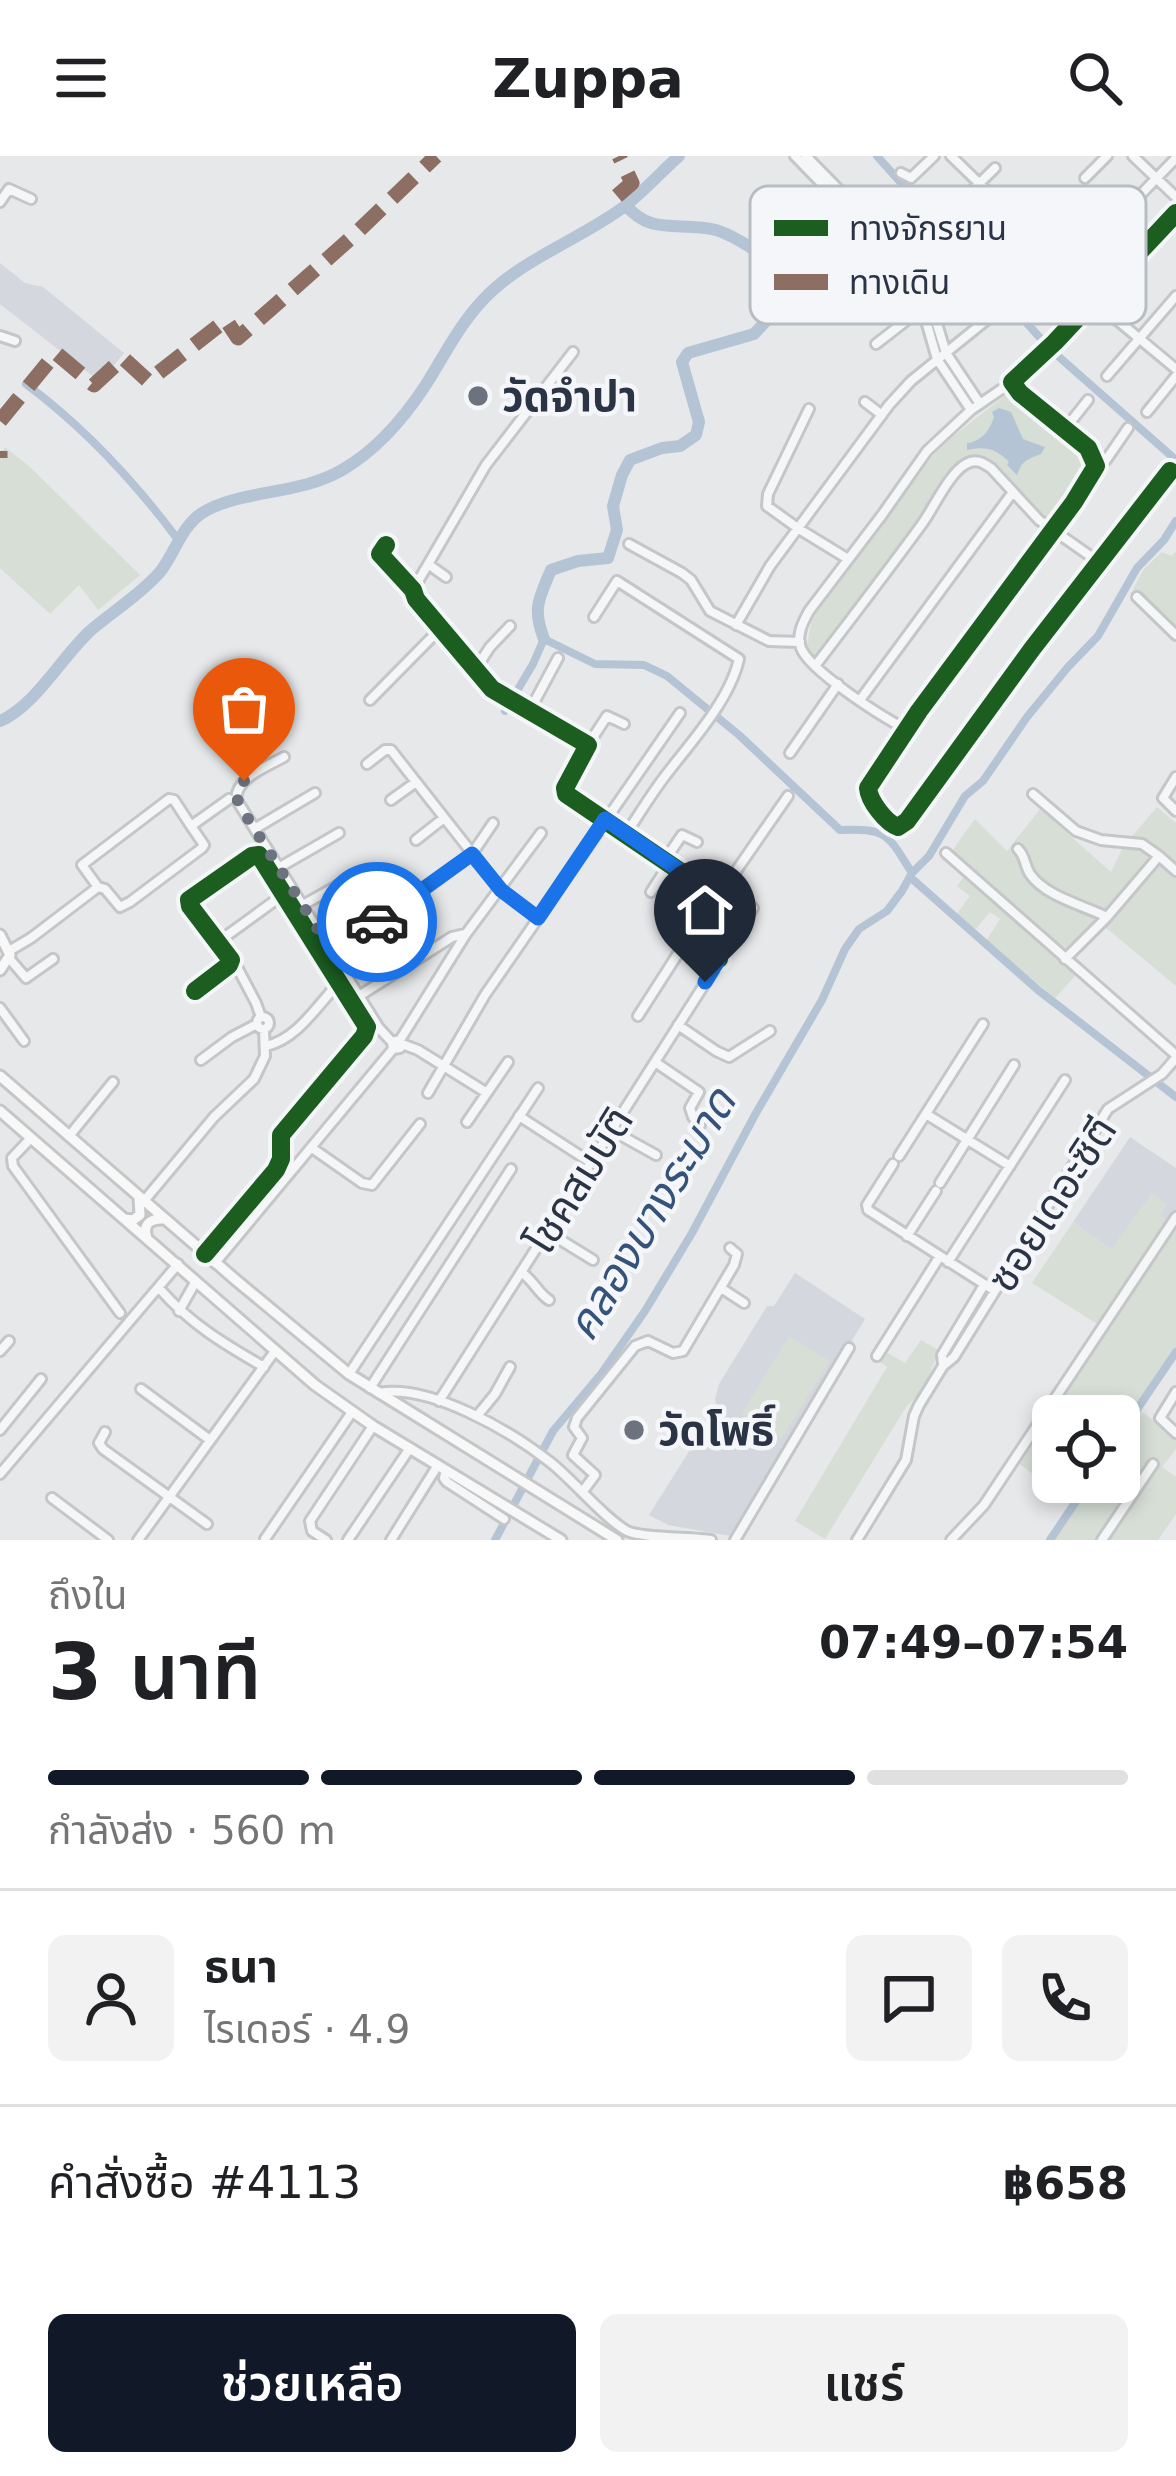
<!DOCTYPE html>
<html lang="th">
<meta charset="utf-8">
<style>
:root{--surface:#fff;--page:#f2f2f2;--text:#202124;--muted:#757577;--line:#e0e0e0;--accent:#111827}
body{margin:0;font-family:"DejaVu Sans","Noto Sans Thai",sans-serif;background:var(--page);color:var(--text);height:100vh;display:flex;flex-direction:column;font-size:45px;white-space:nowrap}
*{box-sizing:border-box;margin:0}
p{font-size:39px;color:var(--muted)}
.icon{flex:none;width:66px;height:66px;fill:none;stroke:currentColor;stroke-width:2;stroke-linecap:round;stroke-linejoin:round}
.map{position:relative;height:1384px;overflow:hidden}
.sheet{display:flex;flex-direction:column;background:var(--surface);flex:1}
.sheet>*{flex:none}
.buttons{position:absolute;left:1032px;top:1239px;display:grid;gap:24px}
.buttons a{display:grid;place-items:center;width:108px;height:108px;border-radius:18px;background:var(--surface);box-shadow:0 6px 18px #0003;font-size:60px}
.pin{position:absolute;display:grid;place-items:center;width:102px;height:102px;color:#fff;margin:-123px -51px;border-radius:50% 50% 50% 0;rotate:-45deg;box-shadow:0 0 12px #0007}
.pin .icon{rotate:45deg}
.courier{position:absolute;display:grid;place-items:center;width:120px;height:120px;margin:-60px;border:9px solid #1a73e8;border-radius:50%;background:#fff;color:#222;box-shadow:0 3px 15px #0007}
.head em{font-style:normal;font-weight:600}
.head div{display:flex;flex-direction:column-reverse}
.head{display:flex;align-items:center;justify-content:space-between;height:204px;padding:0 48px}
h1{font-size:78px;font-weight:600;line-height:90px}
.bar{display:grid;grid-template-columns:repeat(4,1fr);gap:18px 12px;align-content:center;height:144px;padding:0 48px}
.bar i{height:15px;border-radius:9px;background:var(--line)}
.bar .on{background:var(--accent)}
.bar p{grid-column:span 4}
.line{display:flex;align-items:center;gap:30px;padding:0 48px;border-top:3px solid var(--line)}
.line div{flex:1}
.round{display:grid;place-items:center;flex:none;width:126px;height:126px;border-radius:18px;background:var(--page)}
.action{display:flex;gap:24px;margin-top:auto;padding:24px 48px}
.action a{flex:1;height:138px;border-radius:18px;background:var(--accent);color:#fff;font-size:48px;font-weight:600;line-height:138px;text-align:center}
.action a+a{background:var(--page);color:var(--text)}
header{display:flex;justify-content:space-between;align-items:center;height:156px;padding:0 48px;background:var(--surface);font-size:54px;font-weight:600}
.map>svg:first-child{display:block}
.built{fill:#d4d7dd}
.green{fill:#d6ded6;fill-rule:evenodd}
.water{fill:#b4c4d5}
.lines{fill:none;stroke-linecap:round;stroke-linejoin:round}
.canal{stroke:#b4c4d5;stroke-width:8}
.river{stroke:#b4c4d5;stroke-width:12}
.street-casing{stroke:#c4c6c8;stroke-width:14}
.secondary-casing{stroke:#c4c6c8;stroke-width:15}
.street{stroke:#f5f6f7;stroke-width:8}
.secondary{stroke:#f8f8f8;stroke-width:9}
.quiet{stroke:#8d6e63;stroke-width:15;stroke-dasharray:30 15;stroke-linecap:butt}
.cycleway-casing{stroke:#f4f6f9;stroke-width:26}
.cycleway{stroke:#1b5e20;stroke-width:18}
.done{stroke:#6c737f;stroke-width:12;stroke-dasharray:0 21.6}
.route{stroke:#1a73e8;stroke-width:15}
.poi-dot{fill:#6c737f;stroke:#f4f6f9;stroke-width:4.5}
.labels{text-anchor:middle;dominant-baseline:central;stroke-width:9;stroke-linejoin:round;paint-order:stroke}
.poi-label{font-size:42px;font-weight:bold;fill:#2b3445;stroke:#f4f6f9;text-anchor:start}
.street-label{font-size:42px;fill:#2b3445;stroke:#f4f6f9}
.water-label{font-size:45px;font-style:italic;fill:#34527a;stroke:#f4f6f9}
.key{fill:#f4f6f9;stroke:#b8bcc3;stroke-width:3}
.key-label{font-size:33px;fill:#2b3445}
</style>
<header><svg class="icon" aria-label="menu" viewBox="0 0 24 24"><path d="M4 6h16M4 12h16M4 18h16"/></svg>Zuppa<svg class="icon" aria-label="search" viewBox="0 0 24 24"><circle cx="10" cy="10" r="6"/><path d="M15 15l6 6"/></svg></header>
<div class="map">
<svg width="1176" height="1384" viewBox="0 0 1176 1384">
<rect width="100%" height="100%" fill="#e6e8ea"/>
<path class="built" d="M0 107 25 127 43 131 124 197 100 226 0 148Z
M1130 981 1176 1012V1057L1170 1066 1160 1059 1111 1093 1073 1066Z
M795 1117 865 1163 787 1290 736 1381 668 1369 649 1359 717 1251 715 1243 719 1228 767 1150H774Z"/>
<path class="green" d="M1010 236C1033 261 1065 275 1086 300V319L1053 366 1042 362 990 305 970 302 959 309 921 365 821 498 813 501 807 490 812 462 932 301 952 281Z
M5 291 31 312 140 419 98 454 79 429 50 458 0 412V298Z
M1176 395V472L1133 433 1144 413 1162 396 1172 400Z
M1157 651 1176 667V830L1104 770 1159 707 1156 702 1062 803 1077 818 1055 842 986 785 1000 763 990 756 975 774 956 759 970 740 957 730 966 718 946 703 975 663 1007 695 1040 653 1111 716 1123 691Z
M1152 1037 1167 1048 1160 1059 1170 1066 1099 1169 1032 1127 1073 1066 1111 1093Z
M1176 1071V1203L1140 1254 1176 1282V1293L1162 1311 1176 1321V1358L1158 1384H1046L1070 1347 1020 1308ZM1053 1260H1119V1326H1053Z
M789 1180 830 1205 781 1283 741 1258Z
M921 1184 940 1195C933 1205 933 1211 929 1221 925 1232 915 1243 906 1251L825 1383 795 1365 887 1211 879 1205 886 1196 905 1207Z"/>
<path class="water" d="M999 252 1011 256 1023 283 1045 291 1041 298C1023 305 1023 305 1017 319L1007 309 1009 306C996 293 986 290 967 294V287C981 286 990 274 994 261L992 256Z"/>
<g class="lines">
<path class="canal" d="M877 0 1050 193 1176 304
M26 228C85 272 135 326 179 385
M505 555 533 508 544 483 595 508 644 509 667 520 739 579 840 674C888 672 888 679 912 717
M910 721 1038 834 1176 941
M1119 1280 1176 1196
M495 1384 553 1275 601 1218 645 1155 692 1077 756 957 822 844 845 793 859 773 887 755 902 735 912 717 929 700 965 640 983 625 1027 561 1068 511 1098 480 1137 412 1164 384 1176 365
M1050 1384 1089 1326"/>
<path class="river" d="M544 483C532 452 539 443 551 414L578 405 608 402 617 374 613 350 622 319 630 304 662 292 680 290 696 279 699 266 682 206 688 197 754 178 768 163 778 138 768 102C752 93 734 79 716 74 681 65 650 80 626 49
M0 565C35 550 61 502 90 475 113 455 140 439 160 416 175 397 181 371 202 357 238 334 300 339 342 314 375 295 404 262 425 230 443 202 458 171 481 146 520 103 580 84 625 50 644 35 661 16 679 0"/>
<g class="street-casing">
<path id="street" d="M795 0 870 77 891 106 924 158 937 203 971 254
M806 0 884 80 926 140 933 155 946 197 980 248
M951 0 1054 100 1093 144 1176 213
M1133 0 1176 41
M901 17 911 22 934 0
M1085 22 1107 0
M0 46 9 33 31 43
M949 57 995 12
M1120 60 1176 2
M983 97 1032 48
M1015 138 1069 83
M855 141 932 70
M0 180 15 185
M876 188 970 115
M1107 220 1176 140
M865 246 882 259
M809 253 768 338 767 350 799 373 848 403
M1147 256 1176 220
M1065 273 1088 244
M1096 310 1106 304 1128 272
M1170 315 1032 493 907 665 898 671C886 667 869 645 868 632L919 555 1074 346 1096 310 1088 292 1020 237 1012 226 1055 186 1176 57
M629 388 682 417 691 424 710 455 769 485 800 486
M386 389 380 398 413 434 416 443 492 533 588 589 565 632 566 638 718 741 688 782 719 803
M428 408 446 421
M413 434 486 309 573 196
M1137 441 1176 479
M594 461 617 425 739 503C730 543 693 584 669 615 653 635 640 657 626 678
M736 469 770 410 889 249 911 225 1000 153
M815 510C851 463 887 416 922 368 933 353 950 316 966 308 976 302 983 307 991 312L1039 364 1100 407
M475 514 490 491 510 470
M370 544 440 473
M860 544 1013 336
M529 556 558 502
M906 573C882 561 810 515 801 492 796 479 803 466 809 455L882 359 927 295 971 254 1012 226
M588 589 607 560 624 568
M790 597 838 528
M284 601C266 611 237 621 236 643L379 872 392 886
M367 608 385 594H391L501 734 538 762
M1176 621 1163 642 1176 655
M1033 638 1076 675 1101 684 1142 688 1159 700
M391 644 416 626
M256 672 315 637
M416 684 444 662
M1018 693C1026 701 1024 709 1030 718 1046 741 1083 749 1107 761
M946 697 1176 899
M665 704 682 679 697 686
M280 711 339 677
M98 731 82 709 169 643 174 644 191 670
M651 736 669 708
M718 741 788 640
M303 749 360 717
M218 786 284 738
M331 793 399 753 472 698 493 667
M9 795 31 782 98 731 105 733 120 751 130 746 202 692 204 689 191 670 229 643
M9 802 26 822 53 803
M1065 803 1107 761 1159 700 1176 715
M238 813 256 847 261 861
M195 835 229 809 231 804 190 750 189 744 252 700 259 699 367 871 364 880 281 979V1003L276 1014 205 1098
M359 840 452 781 465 778
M0 852 24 885
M638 860 688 782
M257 867a6 6 0 1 1 12 0a6 6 0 1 1-12 0Z
M678 869 716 895 729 901 770 875
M400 884 466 778 541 677
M402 888 418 894 487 937
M266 890C296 883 315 853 335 831
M201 904 232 881 257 868
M655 906 699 936 690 952 693 961 700 969
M428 937 485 839 680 557
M926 958 1010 1010
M519 960 590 1006
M467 966 508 906
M611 974 656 999
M70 979 113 926
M31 982 12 1002 13 1010 120 1157
M312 992 362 1027 372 1029 420 968
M899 1000 983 868
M893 1008 867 1049 868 1054 995 1135
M940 1027 1014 909
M144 1045 214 961 254 923 265 900 264 873
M546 1075 593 1104
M907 1080 936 1035
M948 1106 1065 924
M215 1107 393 893 392 886 399 884 400 892 393 893
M521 1116C534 1125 538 1137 549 1144
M159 1132C189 1167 224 1188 264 1211
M721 1132 744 1147
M179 1155 196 1125
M0 1195 9 1185
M877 1200 940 1100
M943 1208 942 1199 984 1129
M349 1218 538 932
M370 1232 511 1013
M141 1233 210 1284
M1176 1236 1160 1262 1176 1277
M379 1237C429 1227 512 1276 550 1306 573 1324 604 1362 627 1375 641 1382 691 1381 711 1384
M439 1245 753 752
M477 1260 495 1238 510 1211
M0 1274 41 1223
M105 1276 99 1287 103 1293 207 1368
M446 1314 444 1322 447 1326 504 1363
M0 1318 178 1108
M583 1335 595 1319 573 1299 582 1282 574 1271 577 1262 635 1190 648 1185 673 1197 683 1195 734 1109 737 1098 730 1092
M52 1342 108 1384
M265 1383 352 1256
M138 1384 275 1195
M326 1384 312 1375 310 1365 373 1270
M348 1384 410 1292
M391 1384 438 1309
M735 1384 849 1192
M857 1384 906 1304 914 1260 919 1249 943 1210 954 1201 1108 953 1162 918 1176 902
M951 1384 984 1349 1176 1061
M1102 1384 1153 1308"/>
</g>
<g class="secondary-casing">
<path id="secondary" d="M0 779 10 799 0 814
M0 920 237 1125 349 1218 617 1384
M0 955 315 1229 373 1270 561 1384
M124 1063 133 1064 140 1059 139 1041
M147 1082C142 1068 151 1062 164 1063"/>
</g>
<use href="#street" class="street"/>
<use href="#secondary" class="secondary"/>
<path class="quiet" d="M617 40 632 27 619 0
M0 265 56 197 94 229 123 202 148 225 226 164 238 182 351 82 436 0
M0 295V302"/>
<g class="cycleway-casing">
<path id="cycleway" d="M1170 315 1032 493 907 665 898 671C886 667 869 645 868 632L919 555 1074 346 1096 310 1088 292 1020 237 1012 226 1055 186 1176 57
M386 389 380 398 413 434 416 443 492 533 588 589 565 632 566 638 718 741 688 782 719 803
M195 835 229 809 231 804 190 750 189 744 252 700 259 699 367 871 364 880 281 979V1003L276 1014 205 1098"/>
</g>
<use href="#cycleway" class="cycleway"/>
</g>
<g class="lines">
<path class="done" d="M244 625 237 634 238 647 331 794 377 766"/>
<path class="route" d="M377 766 472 698 501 734 538 762 605 663 718 741 688 782 719 803 705 826"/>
</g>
<g class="poi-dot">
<circle cx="478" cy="240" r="12"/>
<circle cx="634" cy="1274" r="12"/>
</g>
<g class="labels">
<g class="poi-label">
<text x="502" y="240">วัดจำปา</text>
<text x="658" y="1274">วัดโพธิ์</text>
</g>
<g class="street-label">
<text transform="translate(579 1024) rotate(-58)">โชคสมบัติ</text>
<text transform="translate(1052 1048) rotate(-57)">ซอยเดอะซิตี</text>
</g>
<g class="water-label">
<text transform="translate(651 1058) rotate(-59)">คลองบางระมาด</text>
</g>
</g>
<rect x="750" y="30" width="396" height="138" rx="18" class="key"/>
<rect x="774" y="64" width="54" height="16" fill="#1b5e20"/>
<rect x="774" y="118" width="54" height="16" fill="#8d6e63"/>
<g class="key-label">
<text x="849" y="84">ทางจักรยาน</text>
<text x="849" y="138">ทางเดิน</text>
</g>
</svg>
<div class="buttons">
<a><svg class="icon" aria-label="locate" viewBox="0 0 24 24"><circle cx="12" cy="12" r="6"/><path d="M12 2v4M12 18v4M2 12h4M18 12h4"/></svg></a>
</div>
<div class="pin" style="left:244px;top:625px;background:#ea580c"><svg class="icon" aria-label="bag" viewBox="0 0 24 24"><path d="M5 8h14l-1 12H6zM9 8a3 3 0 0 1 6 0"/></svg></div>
<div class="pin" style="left:705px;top:826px;background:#1f2937"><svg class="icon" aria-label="home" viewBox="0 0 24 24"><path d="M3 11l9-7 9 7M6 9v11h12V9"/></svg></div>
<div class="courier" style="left:377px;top:766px"><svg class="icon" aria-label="car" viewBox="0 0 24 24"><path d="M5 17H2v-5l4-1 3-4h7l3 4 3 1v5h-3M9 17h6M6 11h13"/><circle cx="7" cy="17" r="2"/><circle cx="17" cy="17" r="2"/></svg></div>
</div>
<section class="sheet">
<div class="head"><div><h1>3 นาที</h1><p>ถึงใน</p></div><em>07:49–07:54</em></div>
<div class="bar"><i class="on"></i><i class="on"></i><i class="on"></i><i></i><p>กำลังส่ง · 560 m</p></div>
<div class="line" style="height:216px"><a class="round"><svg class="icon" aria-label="person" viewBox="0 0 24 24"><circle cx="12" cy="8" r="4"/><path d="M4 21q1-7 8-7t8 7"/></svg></a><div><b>ธนา</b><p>ไรเดอร์ · 4.9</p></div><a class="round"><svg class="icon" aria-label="chat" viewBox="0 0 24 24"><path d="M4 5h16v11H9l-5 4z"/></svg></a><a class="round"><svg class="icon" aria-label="phone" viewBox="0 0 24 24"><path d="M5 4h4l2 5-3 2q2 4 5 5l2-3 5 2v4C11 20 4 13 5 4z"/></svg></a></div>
<div class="line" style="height:156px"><div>คำสั่งซื้อ #4113</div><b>฿658</b></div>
<div class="action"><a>ช่วยเหลือ</a><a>แชร์</a></div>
</section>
